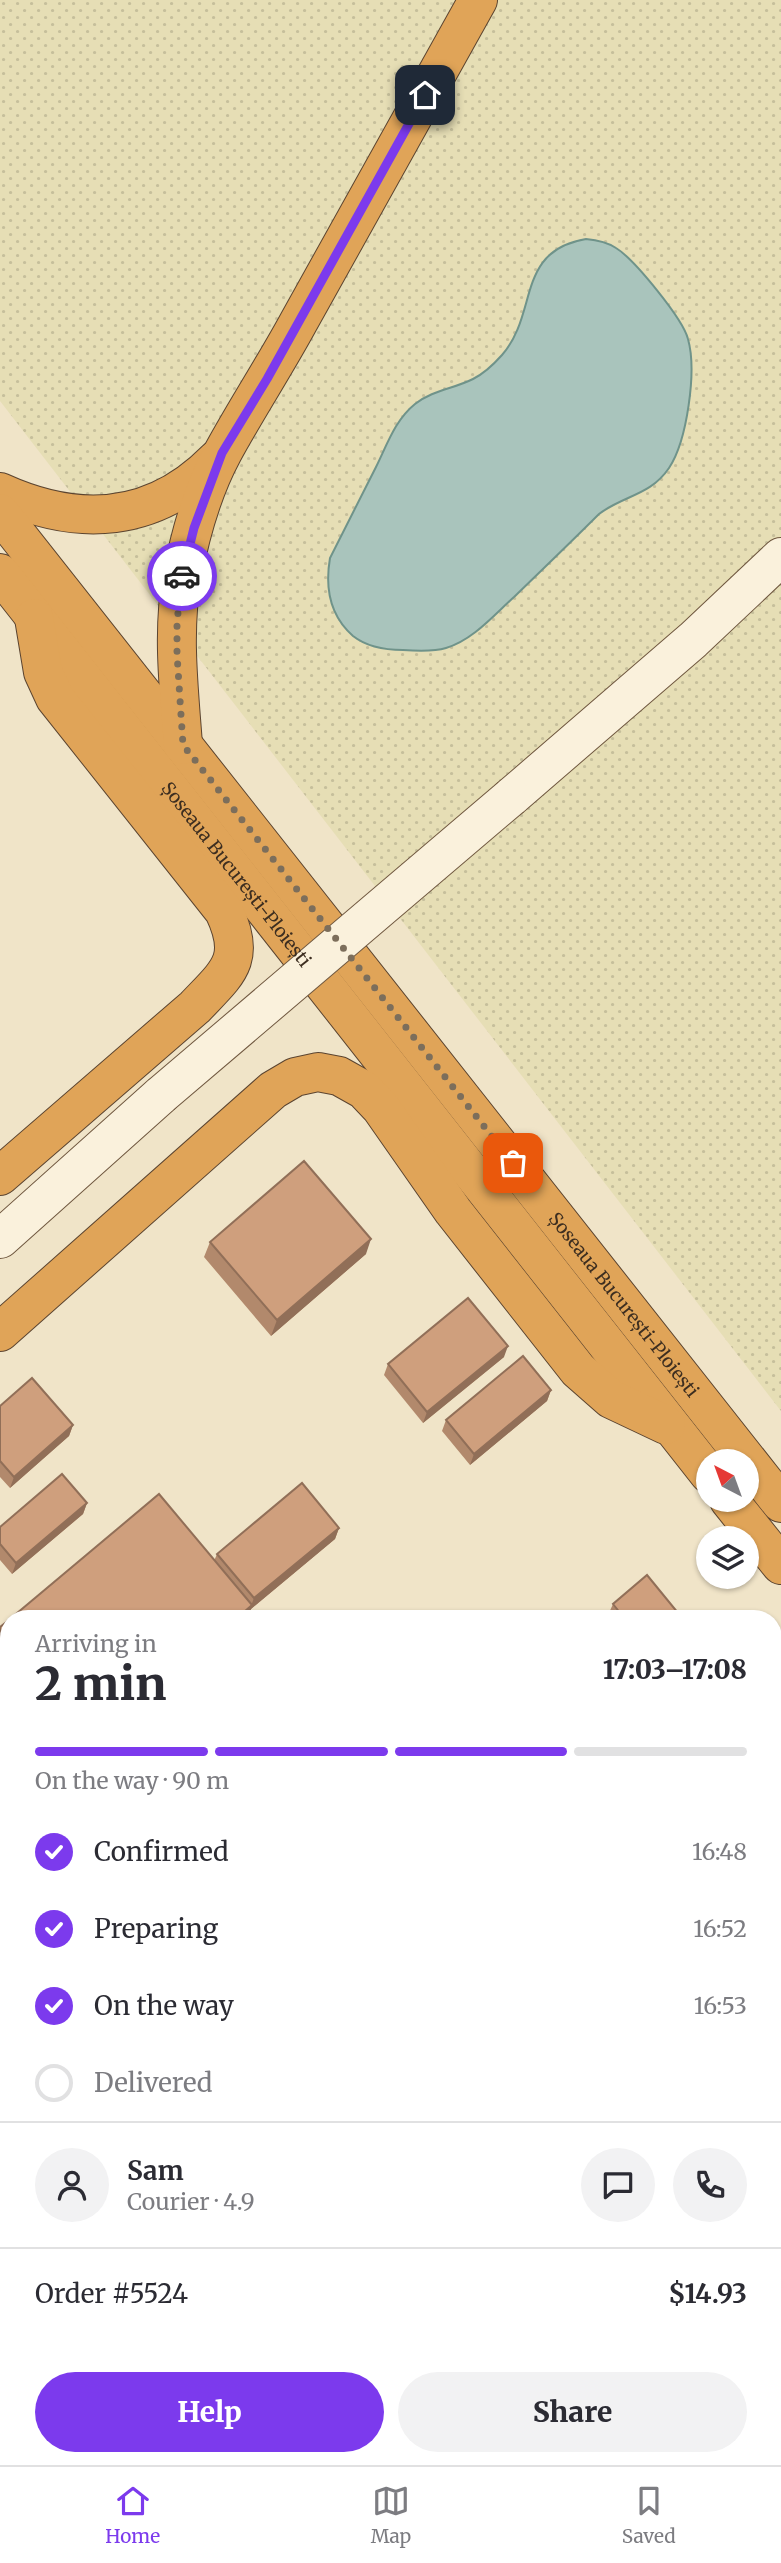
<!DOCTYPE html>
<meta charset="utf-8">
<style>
:root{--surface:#fff;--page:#f2f2f3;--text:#2b2b33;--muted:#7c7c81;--line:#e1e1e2;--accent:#7c3aed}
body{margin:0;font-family:Merriweather,serif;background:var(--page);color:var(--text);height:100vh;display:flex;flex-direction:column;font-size:26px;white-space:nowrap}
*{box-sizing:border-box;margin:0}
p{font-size:23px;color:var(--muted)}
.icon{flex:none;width:38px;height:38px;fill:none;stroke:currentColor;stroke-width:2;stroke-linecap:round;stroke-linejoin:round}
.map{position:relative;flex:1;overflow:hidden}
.details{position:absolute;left:0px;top:1610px;width:782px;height:856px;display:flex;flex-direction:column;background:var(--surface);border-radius:28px 28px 0 0;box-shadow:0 2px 5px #0004}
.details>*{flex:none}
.needle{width:46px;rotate:319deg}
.fabs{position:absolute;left:696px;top:1449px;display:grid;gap:14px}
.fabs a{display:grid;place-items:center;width:63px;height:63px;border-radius:50%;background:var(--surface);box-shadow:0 2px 5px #0004;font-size:35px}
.pin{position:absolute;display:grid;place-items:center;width:60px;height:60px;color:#fff;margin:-30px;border-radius:14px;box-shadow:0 4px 10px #0006}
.courier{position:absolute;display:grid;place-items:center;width:70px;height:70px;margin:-35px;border:5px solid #7c3aed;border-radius:50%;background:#fff;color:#222;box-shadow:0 2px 9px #0007}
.summary em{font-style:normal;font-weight:800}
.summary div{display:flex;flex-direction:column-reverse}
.summary{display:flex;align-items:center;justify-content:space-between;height:119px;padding:0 35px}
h1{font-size:46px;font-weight:800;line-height:52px}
.bar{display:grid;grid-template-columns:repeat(4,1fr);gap:10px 7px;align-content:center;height:84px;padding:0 35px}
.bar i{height:9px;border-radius:5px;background:var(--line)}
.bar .active{background:var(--accent)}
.bar p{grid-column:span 4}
.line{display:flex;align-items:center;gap:18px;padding:0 35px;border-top:2px solid var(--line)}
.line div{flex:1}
.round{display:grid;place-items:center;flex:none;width:74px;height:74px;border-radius:37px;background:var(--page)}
ol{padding:0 35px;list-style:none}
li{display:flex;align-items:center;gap:21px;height:77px}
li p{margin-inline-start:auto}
li .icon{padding:7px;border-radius:50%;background:var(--accent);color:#fff;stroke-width:4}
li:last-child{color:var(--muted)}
li i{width:38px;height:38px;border:4px solid var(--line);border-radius:50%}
.primary-button{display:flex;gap:14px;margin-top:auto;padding:14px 35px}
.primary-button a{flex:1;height:80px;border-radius:42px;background:var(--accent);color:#fff;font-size:28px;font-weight:800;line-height:80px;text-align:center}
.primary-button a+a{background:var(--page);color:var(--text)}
.tabs{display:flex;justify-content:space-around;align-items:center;height:98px;border-top:2px solid var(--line);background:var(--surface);font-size:19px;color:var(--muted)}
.tabs a{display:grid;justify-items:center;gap:4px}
.tabs .active{color:var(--accent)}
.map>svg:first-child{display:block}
.farmland{fill:url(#farmland-dots)}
.cemetery{fill:url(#cemetery-stones)}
.water{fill:#a9c4bc;stroke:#6f938a;stroke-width:2}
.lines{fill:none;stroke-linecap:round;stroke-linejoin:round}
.lane-casing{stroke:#8d765c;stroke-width:26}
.street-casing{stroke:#8d765c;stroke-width:40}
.secondary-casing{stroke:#6f573f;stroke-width:40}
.highway-casing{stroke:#5b4430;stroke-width:40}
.lane{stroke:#faf1dc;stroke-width:24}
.street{stroke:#faf1dc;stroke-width:38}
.secondary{stroke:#faf1dc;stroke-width:38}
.highway{stroke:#e0a458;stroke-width:38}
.secondary-bridge-casing{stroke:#6f573f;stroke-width:40;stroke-linecap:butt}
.secondary-bridge{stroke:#faf1dc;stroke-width:38}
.wall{fill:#b2896c}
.shaded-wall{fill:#916f58}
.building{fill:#cf9f7d;stroke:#916f58;stroke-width:2}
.done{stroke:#7c6e5b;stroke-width:7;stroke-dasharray:0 12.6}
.route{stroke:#7c3aed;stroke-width:9}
.labels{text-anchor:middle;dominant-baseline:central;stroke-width:5;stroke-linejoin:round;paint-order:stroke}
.street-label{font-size:18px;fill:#3d2e20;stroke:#f7eed8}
</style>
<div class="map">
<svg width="781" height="2465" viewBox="0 0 781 2465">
<defs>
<pattern id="farmland-dots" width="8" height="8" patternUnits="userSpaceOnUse" patternTransform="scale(1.75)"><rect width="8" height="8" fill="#e6deb5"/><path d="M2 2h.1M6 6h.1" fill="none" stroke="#c6bf9b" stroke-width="1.8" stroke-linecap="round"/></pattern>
<pattern id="cemetery-stones" width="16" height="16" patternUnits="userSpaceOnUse" patternTransform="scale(1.75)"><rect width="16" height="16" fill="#bfc49a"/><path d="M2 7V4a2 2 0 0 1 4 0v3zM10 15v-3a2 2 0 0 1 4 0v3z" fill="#9ca07d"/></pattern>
</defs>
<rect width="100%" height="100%" fill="#f0e4c8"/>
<path class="farmland" d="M0 0H781V1411L0 401Z"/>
<path class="cemetery" d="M373 2457H426L448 2465H369Z"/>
<path class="water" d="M586 239C597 240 607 242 616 248 634 259 683 319 688 339 697 371 687 441 669 468 650 496 624 495 599 514 571 542 543 569 514 597 494 615 473 640 446 648 433 652 417 651 403 650 386 650 367 647 353 636 329 615 325 587 330 558 345 528 361 497 376 467 387 445 395 420 415 404 433 390 453 389 473 379 483 374 494 364 502 355 539 313 515 251 586 239Z"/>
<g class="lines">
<g class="lane-casing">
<path id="lane" d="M343 2465 348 2457"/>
</g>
<g class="street-casing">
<path id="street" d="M0 2252 9 2256
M531 2457 553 2465"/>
</g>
<g class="secondary-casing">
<path id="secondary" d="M511 797 693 640 781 557
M0 1239 161 1095"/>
</g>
<g class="highway-casing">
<g id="highway">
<path d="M0 492C79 528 154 523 216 460"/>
<path id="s1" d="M0 513 781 1503"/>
<path id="s2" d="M0 573 709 1474"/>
<path d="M183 745C179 689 172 632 182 577 190 535 203 489 223 452 247 408 274 367 298 323 358 216 418 108 478 0"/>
<path d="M0 1176 195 1007C228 972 247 960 224 911L55 698 43 672 34 618"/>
<path d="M0 1332 273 1090 295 1077 318 1072 339 1076 364 1090 381 1108 453 1211 578 1370 611 1399 666 1425"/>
<path d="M729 1500 781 1565"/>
</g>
</g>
<use href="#lane" class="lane"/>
<use href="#street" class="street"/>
<use href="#secondary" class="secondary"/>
<use href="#highway" class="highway"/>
<g class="secondary-bridge-casing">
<path id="secondary-bridge" d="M161 1095 511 797"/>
</g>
<use href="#secondary-bridge" class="secondary-bridge"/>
</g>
<path class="wall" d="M210 1242 366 1254 271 1336 204 1257Z
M504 1357 423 1423 384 1375 388 1364Z
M551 1390 547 1401 470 1465 442 1431 446 1420Z
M0 1406 73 1425 69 1436 10 1488 0 1477Z
M87 1503 83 1514 12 1574 0 1560V1527Z
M339 1528 335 1539 251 1609 247 1619H10L214 1561 217 1554Z
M613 1604 683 1619H612L608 1615Z
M9 1620V1762L0 1752V1627Z
M781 2105V2121L777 2116Z
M781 2360V2455L773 2462 768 2457H774V2366Z"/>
<path class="shaded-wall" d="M371 1239 366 1254 271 1336 277 1320Z
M508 1346 504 1357 423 1423 427 1412Z
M551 1390 547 1401 470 1465 474 1454Z
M73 1425 69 1436 10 1488 14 1477Z
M87 1503 83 1514 12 1574 16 1563Z
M339 1528 335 1539 251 1609 247 1619H236L251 1606 254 1598Z
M9 1804 8 1815 0 1822V1812Z
M781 1829V1840L774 1846V1836Z
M781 1914V1922L774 1928 775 1919Z
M781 2318V2326L774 2333V2325Z
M781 2447V2455L773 2462 777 2451Z"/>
<path class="building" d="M304 1161 371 1239 277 1320 210 1242Z
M468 1298 508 1346 427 1412 388 1364Z
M523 1356 551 1390 474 1454 446 1420Z
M32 1378 73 1425 14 1477 0 1461V1406Z
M62 1474 87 1503 16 1563 0 1544V1527Z
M302 1483 339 1528 254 1598 217 1554Z
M159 1494 252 1605 236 1619H10Z
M647 1575 683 1619H625L613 1604Z
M9 1620V1736L0 1726V1627Z
M781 1725V1829L774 1836V1731Z
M0 1784 9 1794V1804L0 1812Z
M781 1847V1914L775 1919 774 1918V1853Z
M774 2260 781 2269V2318L774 2325Z
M0 2323 9 2327V2450L2 2465H0Z
M781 2360V2447L777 2451 774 2447V2366Z"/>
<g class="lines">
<path class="done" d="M182 576 177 622V654L183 745 513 1163"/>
<path class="route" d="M182 576 194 528 222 453 267 379 425 95"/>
</g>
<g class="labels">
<g class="street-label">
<text stroke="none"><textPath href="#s2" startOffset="383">Șoseaua București-Ploiești</textPath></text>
<text stroke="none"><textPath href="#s1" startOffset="1008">Șoseaua București-Ploiești</textPath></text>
</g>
</g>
</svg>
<div class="fabs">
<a><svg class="needle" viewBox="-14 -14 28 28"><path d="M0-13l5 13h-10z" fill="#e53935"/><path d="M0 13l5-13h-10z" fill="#7c7c81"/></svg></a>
<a><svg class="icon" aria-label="layers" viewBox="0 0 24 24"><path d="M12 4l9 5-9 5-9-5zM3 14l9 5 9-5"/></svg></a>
</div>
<div class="pin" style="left:513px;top:1163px;background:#ea580c"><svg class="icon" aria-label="bag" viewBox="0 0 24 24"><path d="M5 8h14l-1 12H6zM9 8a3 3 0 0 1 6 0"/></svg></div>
<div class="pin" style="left:425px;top:95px;background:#1f2937"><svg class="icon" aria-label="home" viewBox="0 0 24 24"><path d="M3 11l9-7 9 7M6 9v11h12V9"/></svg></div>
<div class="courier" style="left:182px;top:576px"><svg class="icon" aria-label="car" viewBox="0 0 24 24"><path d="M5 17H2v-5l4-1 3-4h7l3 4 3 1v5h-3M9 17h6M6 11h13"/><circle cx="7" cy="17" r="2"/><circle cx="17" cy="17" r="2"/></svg></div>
<section class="details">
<div class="summary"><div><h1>2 min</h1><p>Arriving in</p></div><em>17:03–17:08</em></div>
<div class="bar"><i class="active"></i><i class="active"></i><i class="active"></i><i></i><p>On the way · 90 m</p></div>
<ol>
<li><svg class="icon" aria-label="check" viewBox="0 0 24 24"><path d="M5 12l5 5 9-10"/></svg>Confirmed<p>16:48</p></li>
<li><svg class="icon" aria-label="check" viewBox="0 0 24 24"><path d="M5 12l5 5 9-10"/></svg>Preparing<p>16:52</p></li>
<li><svg class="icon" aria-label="check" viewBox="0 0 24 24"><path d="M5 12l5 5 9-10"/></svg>On the way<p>16:53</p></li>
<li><i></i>Delivered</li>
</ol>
<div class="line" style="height:126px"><a class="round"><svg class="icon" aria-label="person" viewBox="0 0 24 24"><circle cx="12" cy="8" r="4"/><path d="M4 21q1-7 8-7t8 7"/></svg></a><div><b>Sam</b><p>Courier · 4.9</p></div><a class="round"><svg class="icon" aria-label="chat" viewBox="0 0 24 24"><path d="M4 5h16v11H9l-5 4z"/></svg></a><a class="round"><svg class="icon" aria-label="phone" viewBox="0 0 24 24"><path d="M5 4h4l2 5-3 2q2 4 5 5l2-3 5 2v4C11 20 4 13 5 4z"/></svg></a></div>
<div class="line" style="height:91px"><div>Order #5524</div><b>$14.93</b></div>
<div class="primary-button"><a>Help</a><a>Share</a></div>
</section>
</div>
<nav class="tabs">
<a class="active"><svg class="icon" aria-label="home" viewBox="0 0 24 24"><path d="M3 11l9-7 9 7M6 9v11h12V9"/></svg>Home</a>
<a><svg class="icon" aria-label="map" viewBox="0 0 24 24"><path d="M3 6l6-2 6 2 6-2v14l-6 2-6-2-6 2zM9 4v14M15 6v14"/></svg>Map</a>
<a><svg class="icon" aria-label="saved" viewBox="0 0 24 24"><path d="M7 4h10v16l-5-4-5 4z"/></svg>Saved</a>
</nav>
